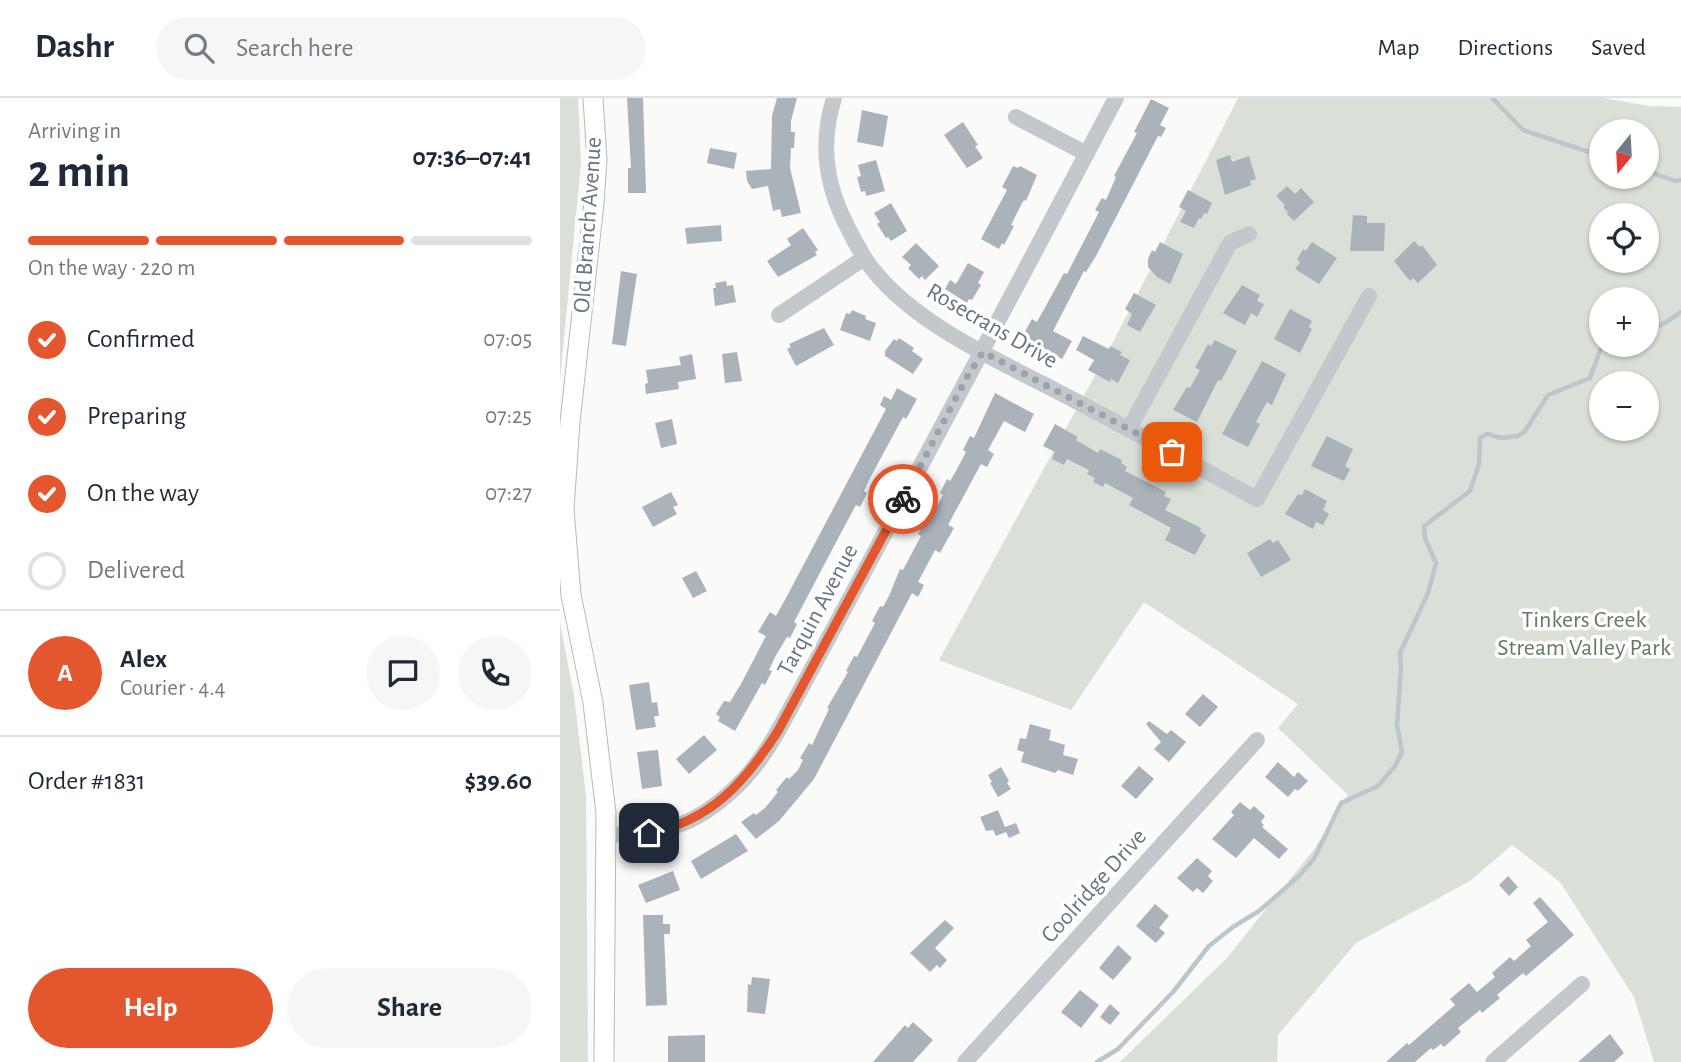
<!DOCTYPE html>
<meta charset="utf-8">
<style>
:root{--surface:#fff;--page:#f6f6f7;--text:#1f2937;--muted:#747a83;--line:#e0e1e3;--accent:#e4572e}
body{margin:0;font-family:"Alegreya Sans",sans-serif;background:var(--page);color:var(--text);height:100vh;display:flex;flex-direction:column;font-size:26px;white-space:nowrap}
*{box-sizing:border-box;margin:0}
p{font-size:23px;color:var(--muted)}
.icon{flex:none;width:38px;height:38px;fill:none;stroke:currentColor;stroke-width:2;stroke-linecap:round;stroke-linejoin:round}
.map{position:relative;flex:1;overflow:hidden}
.side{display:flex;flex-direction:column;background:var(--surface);width:560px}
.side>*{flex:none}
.needle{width:46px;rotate:198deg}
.controls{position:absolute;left:1029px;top:21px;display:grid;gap:14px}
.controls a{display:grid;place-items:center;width:70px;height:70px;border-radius:50%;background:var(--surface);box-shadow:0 2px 5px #0004;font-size:35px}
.pin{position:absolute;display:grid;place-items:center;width:60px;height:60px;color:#fff;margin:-30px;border-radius:14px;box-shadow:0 4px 10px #0006}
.courier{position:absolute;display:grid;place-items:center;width:70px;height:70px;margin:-35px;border:5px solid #e4572e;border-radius:50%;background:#fff;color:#222;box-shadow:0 2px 9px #0007}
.overview em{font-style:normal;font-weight:700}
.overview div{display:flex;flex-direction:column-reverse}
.overview{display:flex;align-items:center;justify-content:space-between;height:119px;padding:0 28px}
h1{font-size:46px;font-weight:700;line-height:52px}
.bar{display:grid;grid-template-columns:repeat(4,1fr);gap:10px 7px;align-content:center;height:84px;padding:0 28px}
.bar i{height:9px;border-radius:5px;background:var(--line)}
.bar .selected{background:var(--accent)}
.bar p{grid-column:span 4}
.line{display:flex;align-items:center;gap:18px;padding:0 28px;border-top:2px solid var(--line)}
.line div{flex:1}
.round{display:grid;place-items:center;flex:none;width:74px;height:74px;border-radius:37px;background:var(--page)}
ol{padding:0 28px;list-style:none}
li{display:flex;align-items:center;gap:21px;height:77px}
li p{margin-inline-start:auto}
li .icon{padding:7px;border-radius:50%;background:var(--accent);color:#fff;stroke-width:4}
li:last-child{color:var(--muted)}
li i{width:38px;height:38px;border:4px solid var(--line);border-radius:50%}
.primary-button{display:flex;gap:14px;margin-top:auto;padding:14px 28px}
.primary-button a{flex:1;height:80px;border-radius:42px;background:var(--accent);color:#fff;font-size:28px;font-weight:700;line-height:80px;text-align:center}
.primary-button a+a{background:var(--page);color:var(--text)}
header{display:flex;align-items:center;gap:42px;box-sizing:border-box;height:98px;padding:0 35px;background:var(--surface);border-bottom:2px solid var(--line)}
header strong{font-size:33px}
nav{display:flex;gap:38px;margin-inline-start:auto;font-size:24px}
.search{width:490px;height:63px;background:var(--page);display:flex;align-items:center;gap:18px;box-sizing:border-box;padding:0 24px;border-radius:38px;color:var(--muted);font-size:26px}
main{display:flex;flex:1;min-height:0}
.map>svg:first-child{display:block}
.green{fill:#dadfd7;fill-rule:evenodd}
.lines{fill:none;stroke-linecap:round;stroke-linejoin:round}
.stream{stroke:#bbc7cb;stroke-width:4.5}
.building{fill:#aab3b9}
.major-casing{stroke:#b5babe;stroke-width:21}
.minor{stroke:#c3c8cc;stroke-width:16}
.major{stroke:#fff;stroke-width:19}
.done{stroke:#99a4ac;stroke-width:7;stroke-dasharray:0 12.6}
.route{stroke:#e4572e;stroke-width:9}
.labels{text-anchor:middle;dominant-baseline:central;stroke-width:7;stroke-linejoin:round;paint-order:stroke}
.street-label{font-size:24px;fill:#657683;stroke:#fff}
.park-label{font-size:24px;fill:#687a64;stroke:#fff}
</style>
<header>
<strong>Dashr</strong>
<div class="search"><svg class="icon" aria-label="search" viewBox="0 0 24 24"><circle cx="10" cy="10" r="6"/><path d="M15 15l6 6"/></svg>Search here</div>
<nav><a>Map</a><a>Directions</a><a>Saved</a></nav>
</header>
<main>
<section class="side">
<div class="overview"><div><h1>2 min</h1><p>Arriving in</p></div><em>07:36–07:41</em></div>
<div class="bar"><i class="selected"></i><i class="selected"></i><i class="selected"></i><i></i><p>On the way · 220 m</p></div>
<ol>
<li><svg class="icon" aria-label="check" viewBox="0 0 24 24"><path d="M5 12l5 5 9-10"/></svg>Confirmed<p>07:05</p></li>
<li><svg class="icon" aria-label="check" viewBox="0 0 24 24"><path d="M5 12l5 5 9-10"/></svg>Preparing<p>07:25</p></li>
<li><svg class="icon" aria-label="check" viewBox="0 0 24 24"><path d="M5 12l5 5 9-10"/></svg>On the way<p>07:27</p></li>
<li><i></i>Delivered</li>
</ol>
<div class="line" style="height:126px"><b class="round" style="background:var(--accent);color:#fff">A</b><div><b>Alex</b><p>Courier · 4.4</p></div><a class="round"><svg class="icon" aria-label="chat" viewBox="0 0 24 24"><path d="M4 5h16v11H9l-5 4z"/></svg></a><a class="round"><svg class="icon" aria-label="phone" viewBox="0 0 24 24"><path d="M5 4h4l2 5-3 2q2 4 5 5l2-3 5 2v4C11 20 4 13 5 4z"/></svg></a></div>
<div class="line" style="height:91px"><div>Order #1831</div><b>$39.60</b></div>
<div class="primary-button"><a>Help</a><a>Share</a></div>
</section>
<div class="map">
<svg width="1121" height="964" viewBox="0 0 1121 964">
<rect width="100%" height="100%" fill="#fafaf8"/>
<path class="green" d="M0 0H18L21 65 0 281Z
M678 0H1043L1089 8 1121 9V964H1094L1074 899 1000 784 952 747 910 783 796 845 718 937 717 964H560L667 860 755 750 788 697 718 630 738 606 584 504 511 612 379 562 550 250ZM1041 33H1087V79H1041ZM1041 117H1087V163H1041ZM1041 201H1087V247H1041ZM1041 285H1087V331H1041Z
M0 525 14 598 26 698 28 964H0Z"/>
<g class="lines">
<path class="stream" d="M932 0 963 32 1041 58
M1087 73 1115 83 1121 82
M1087 230C1101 230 1110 221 1121 214
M537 964 558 951 613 894 649 848 673 829 699 813 738 779 754 761 781 705 818 688 835 668 842 654 837 627 841 570 840 555 868 495 876 465 865 440 864 428 910 393 919 366 920 340 927 336 942 340 958 338 965 333 988 297 1030 280 1042 247"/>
</g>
<path class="building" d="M67 0H83L86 95H68V70H71Z
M217 0H237L231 23V34H235L234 50H231L230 70 241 115 222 119 220 111 213 113 208 88 192 91 187 83 186 73 211 71 212 18Z
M591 1 609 10 600 27 606 30 601 39 598 38 536 158 526 174 524 173 493 233 512 243 502 261 462 239 472 221 477 224 504 175 507 176 539 114 535 112 542 100 546 102 556 79 554 78 577 35 574 34Z
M302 12 328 18 323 49 297 44Z
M403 24 418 47 415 48 423 60 407 70 384 37Z
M150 50 177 55 174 71 147 65Z
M670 57 672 64 689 58 696 81 690 83 691 87 665 97 656 62Z
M316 62 325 93 306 98 305 93 301 94 297 79 301 78 298 67Z
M453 68 458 70 460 68 477 77 466 103 464 102 462 105 451 127 454 128 444 147 442 145 439 151 421 141 447 92 442 89Z
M727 88 735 96 741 90 754 104 734 123 727 116 728 114 723 109 725 107 716 98Z
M628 92 652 105 647 116 644 115 641 121 639 120 634 130 620 124 626 113 619 109Z
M331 105 347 133 331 143 328 139 326 140 317 126 320 124 314 115Z
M793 117 807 118V125H825L824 153H790Z
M161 127 162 143 127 146 125 130Z
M243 130 258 152 255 154 257 157 218 179 207 163 231 147 227 141Z
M854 143 860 149 862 147 877 167 858 185 853 180 850 183 834 163Z
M600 144 623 156 610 186 597 179 588 169V161L592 152 595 154Z
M752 144 777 160 759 186 735 171 740 164 737 162 743 151 746 153Z
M356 145 379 168 365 182 362 178 359 181 348 170 351 167 342 159Z
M408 165 424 174 418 185 421 187 412 202 409 201 407 205 385 191 390 182 396 186Z
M61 173 77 176 66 248 52 246Z
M166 183 167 188 173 187 176 204 155 208 153 190H156L155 185Z
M682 187 700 197 697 203 704 206 697 219 691 215 685 227 663 215Z
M574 195 596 207 580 234 567 227 572 216 565 211Z
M730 211 752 223 749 229 752 231 740 255 714 241Z
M292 212 306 218 305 221 316 225 310 243 280 232 286 215 290 216Z
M264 230 274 247 236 268 227 251 231 249 229 246Z
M523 238 549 251 550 248 562 254 560 257 570 262 558 285 551 281 550 284 528 272 534 262 516 252Z
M339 240 354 250 352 253 363 261 353 276 325 258V253L334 241 337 243Z
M655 242 677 253 661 283 658 282 637 324 613 312 627 289 630 290 640 272 635 270 648 246 651 248Z
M177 254 182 283 165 285 162 256Z
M132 256 136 281 118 284 119 291 86 296 85 286 88 285 86 272 121 267 119 259Z
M702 263 726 276 712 307 707 304 696 324 700 326 688 349 662 336Z
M337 290 357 301 346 321 343 319 309 382 304 393 307 395 300 409 296 407 283 431 234 524 237 526 230 540 227 539 215 559 209 572 212 573 205 587 202 585 175 633 158 623 160 619 156 616 164 603 170 604 182 584 206 538 198 534 210 514 216 518 226 500 326 311 320 307 324 298 331 302Z
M435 295 474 316 465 334 444 323 428 352 434 356 427 369 421 366 388 427 394 430 386 444 380 455 375 452 358 484 364 487 358 499 352 495 254 681 219 723 196 741 181 724 194 715 196 717 205 710 218 694 216 692 227 679 229 681 238 672 243 662 240 660 249 645 252 647 269 611 267 610 288 574 286 573 294 558 297 559 315 525 312 523 320 508 323 509 329 498 340 471 343 472 361 438 358 436 366 421 369 423 383 397 380 395 387 381 390 383 396 373 406 354 403 352 410 338 414 340Z
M112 321 117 346 101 350 95 325Z
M495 326 518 339 516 342 538 355 540 351 562 362 561 365 567 369 565 373 606 394 604 398 611 401 605 412 641 430 640 433 646 437 635 457 605 442 611 430 569 407 573 400 545 385 543 389 533 384 535 380 527 376 529 372 507 361 504 367 492 361 495 354 483 348Z
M767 338 793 351 785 368 790 371 784 383 751 368Z
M745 391 767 403 763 412 769 416 763 427 756 424 753 431 725 416 738 396 742 397Z
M111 394 118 407 113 409 117 416 93 429 82 409Z
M710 441 713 445 718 442 731 462 701 479 687 455Z
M136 473 147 493 133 500 122 480Z
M89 584 92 605 97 604 99 618H94L96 629 76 632 69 587Z
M643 596 658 609 640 629 625 616Z
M589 623 607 636 611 632 626 644 609 664 594 651 601 644 586 626Z
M470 626 491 632 489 642 505 647 503 657 518 661 513 677 498 672 495 675 461 664 464 654 457 652 460 640 466 641Z
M144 637 157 652 129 676 116 661Z
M98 652 102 688 82 691 77 654Z
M718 664 734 679 738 674 748 683 738 693 735 691 728 699 705 679Z
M579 668 594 681 576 701 561 688Z
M441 669 449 683 447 685 451 691 438 699 430 685 432 684 428 677Z
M680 704 690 712 694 708 705 718 701 724 704 727 702 729 728 751 719 761 694 740 676 760 652 741 674 717 671 714Z
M438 712 445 729 456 725 460 735 449 740 446 734 436 738 433 732 426 733 420 719Z
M176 736 188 753 141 781 131 763Z
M637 760 652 773 648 778 653 783 643 795 637 790 633 794 617 780Z
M113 773 120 792 86 805 78 787Z
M948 778 958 789 949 798 939 787Z
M980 799 1014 837 966 878 963 875 937 897 940 900 922 915 920 912 898 930 901 934 884 949 881 946 873 952 871 950 855 964H826L847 945 849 947 895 907 890 901 909 885 917 894 935 879 932 875 950 859 954 863 971 848 966 842 988 824 973 805Z
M595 806 609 818 599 830 605 835 596 845 576 828Z
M83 817H103V826H110V836H104L107 907 86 908Z
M385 822 394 830 375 850 387 862 380 870 377 867 370 874 350 855Z
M558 847 572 860 553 882 539 870Z
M192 879 210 881 205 916 187 914 188 886 191 887Z
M520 892 539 907 521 930 501 914Z
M550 906 560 915 550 927 540 919Z
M353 924 373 942 353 964H313L345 927 348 930Z
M1050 936 1064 955 1054 964H1018Z
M145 937V964H108V938Z"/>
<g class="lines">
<g class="major-casing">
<path id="major" d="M33 0 37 62 34 105 10 324 4 411 11 497 33 605 46 715 44 964"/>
</g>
<path class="minor" d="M274 0C260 45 265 86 287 128 295 144 303 160 314 173 361 231 445 265 510 300 573 333 635 367 697 401L809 198
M456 19 527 56
M219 217 304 160
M569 331 670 145 689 136
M45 737C102 735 132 731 175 690 205 662 223 624 242 589 265 547 287 505 310 463 392 308 475 155 556 0
M405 964 697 642
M933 964 1022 886"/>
<use href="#major" class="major"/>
</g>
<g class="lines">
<path class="done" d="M343 401 407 279 423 254 612 354"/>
<path class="route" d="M89 735C151 723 185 684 218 633L343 401"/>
</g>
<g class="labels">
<g class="street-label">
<text transform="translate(28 127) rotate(-86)">Old Branch Avenue</text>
<text transform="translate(432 228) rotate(30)">Rosecrans Drive</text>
<text transform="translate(258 512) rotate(-62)">Tarquin Avenue</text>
<text transform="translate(534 788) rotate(-48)">Coolridge Drive</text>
</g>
<g class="park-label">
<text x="1024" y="522">Tinkers Creek<tspan x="1024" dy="28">Stream Valley Park</tspan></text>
</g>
</g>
</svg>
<div class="controls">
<a><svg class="needle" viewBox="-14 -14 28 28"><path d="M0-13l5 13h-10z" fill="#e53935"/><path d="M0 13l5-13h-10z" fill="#747a83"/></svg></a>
<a><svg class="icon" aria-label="locate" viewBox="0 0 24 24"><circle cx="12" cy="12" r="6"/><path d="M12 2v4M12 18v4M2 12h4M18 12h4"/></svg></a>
<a>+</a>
<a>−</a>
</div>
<div class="pin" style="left:612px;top:354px;background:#ea580c"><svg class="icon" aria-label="bag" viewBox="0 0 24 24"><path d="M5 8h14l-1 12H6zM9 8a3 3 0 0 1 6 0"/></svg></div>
<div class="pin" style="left:89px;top:735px;background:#1f2937"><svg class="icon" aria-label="home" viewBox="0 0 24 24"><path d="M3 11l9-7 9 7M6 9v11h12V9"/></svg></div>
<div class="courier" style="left:343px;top:401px"><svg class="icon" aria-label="bike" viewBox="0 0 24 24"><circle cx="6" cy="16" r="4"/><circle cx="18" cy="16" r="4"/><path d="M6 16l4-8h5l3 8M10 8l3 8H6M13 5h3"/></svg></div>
</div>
</main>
